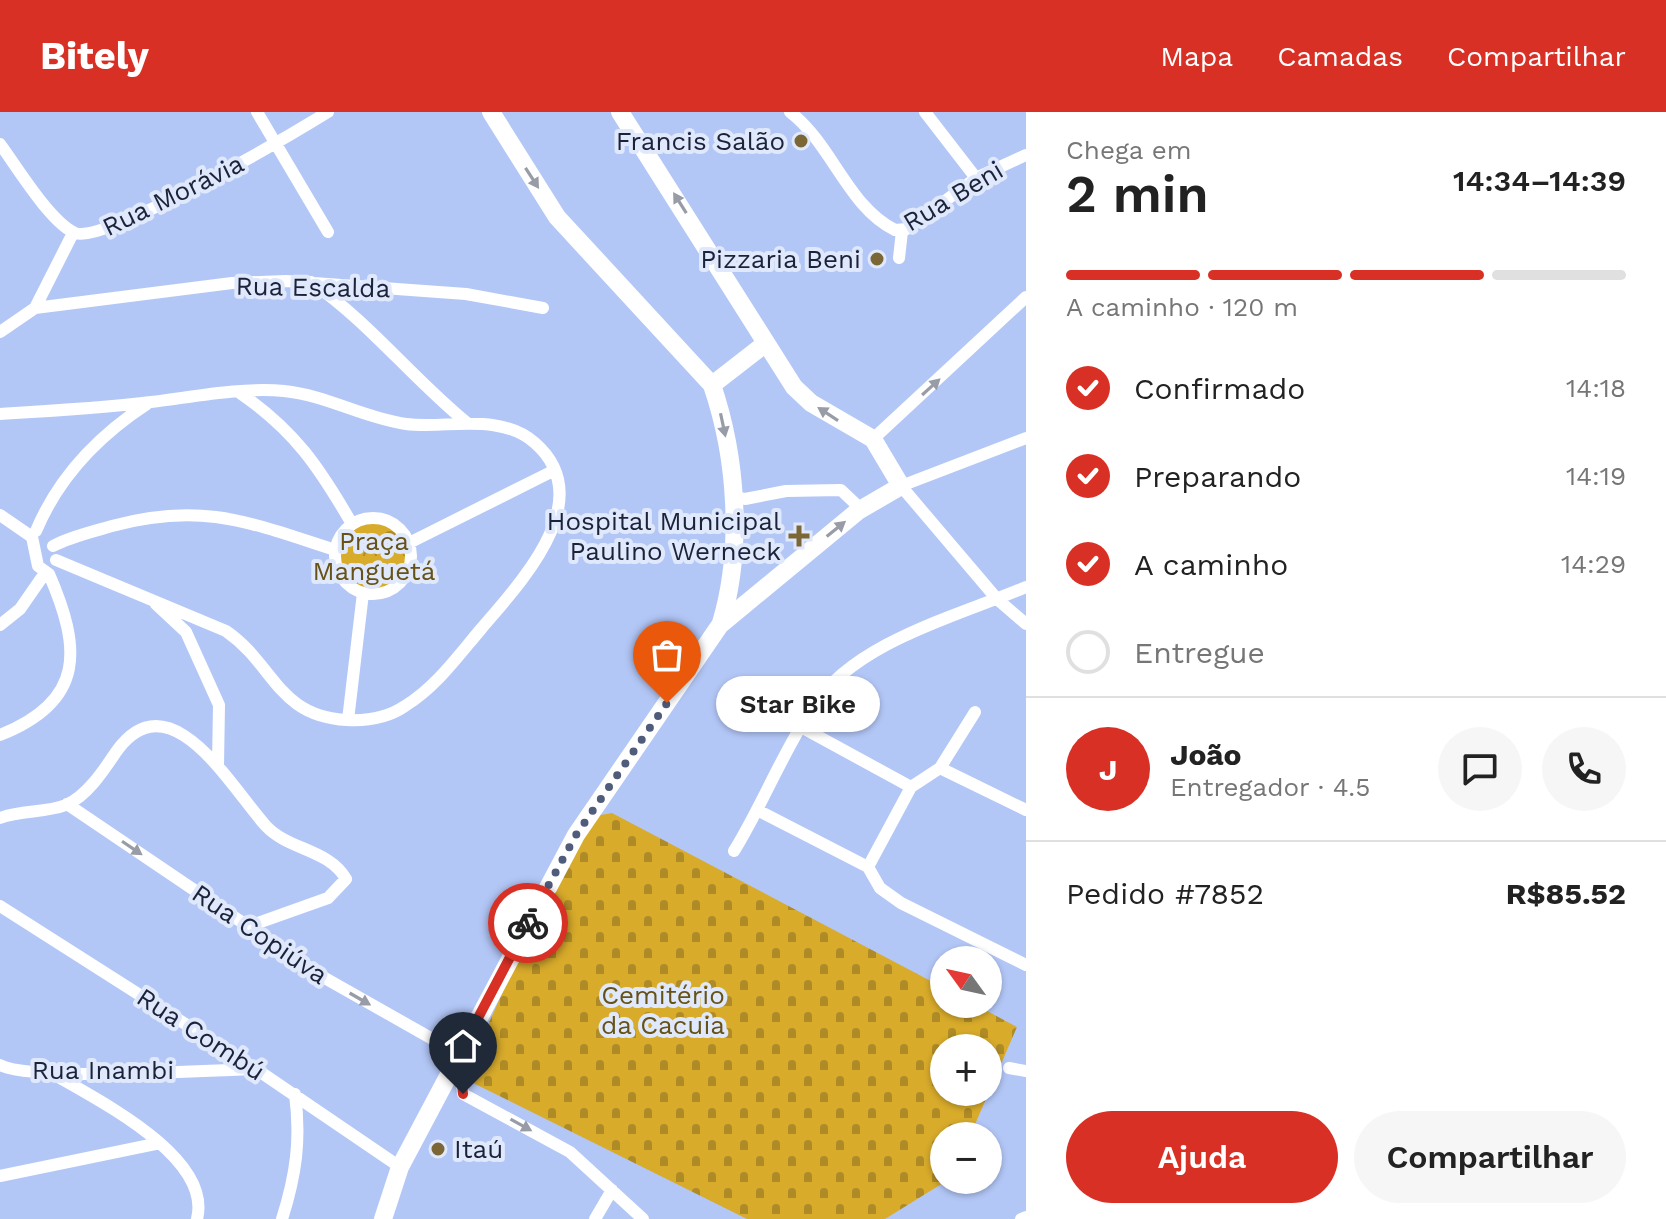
<!DOCTYPE html>
<html lang="pt">
<meta charset="utf-8">
<style>
:root{--surface:#fff;--page:#f6f6f6;--text:#222;--muted:#767676;--line:#e0e0e0;--accent:#d93025}
body{margin:0;font-family:"Work Sans",sans-serif;background:var(--page);color:var(--text);height:100vh;display:flex;flex-direction:column;font-size:30px;white-space:nowrap}
*{box-sizing:border-box;margin:0}
p{font-size:26px;color:var(--muted)}
.icon{flex:none;width:44px;height:44px;fill:none;stroke:currentColor;stroke-width:2;stroke-linecap:round;stroke-linejoin:round}
.map{position:relative;flex:1;overflow:hidden}
.side{display:flex;flex-direction:column;background:var(--surface);width:640px}
.side>*{flex:none}
.needle{width:52px;rotate:303deg}
.fabs{position:absolute;left:930px;top:834px;display:grid;gap:16px}
.fabs a{display:grid;place-items:center;width:72px;height:72px;border-radius:50%;background:var(--surface);box-shadow:0 2px 6px #0004;font-size:40px}
.pin{position:absolute;display:grid;place-items:center;width:68px;height:68px;color:#fff;margin:-82px -34px;border-radius:50% 50% 50% 0;rotate:-45deg;box-shadow:0 0 8px #0007}
.pin .icon{rotate:45deg}
.courier{position:absolute;display:grid;place-items:center;width:80px;height:80px;margin:-40px;border:6px solid #d93025;border-radius:50%;background:#fff;color:#222;box-shadow:0 2px 10px #0007}
.bubble{position:absolute;height:56px;border-radius:28px;background:var(--surface);box-shadow:0 2px 6px #0004;font-size:26px;font-weight:600;line-height:56px;text-align:center}
.headline em{font-style:normal;font-weight:600}
.headline div{display:flex;flex-direction:column-reverse}
.headline{display:flex;align-items:center;justify-content:space-between;height:136px;padding:0 40px}
h1{font-size:52px;font-weight:600;line-height:60px}
.bar{display:grid;grid-template-columns:repeat(4,1fr);gap:12px 8px;align-content:center;height:96px;padding:0 40px}
.bar i{height:10px;border-radius:6px;background:var(--line)}
.bar .active{background:var(--accent)}
.bar p{grid-column:span 4}
.line{display:flex;align-items:center;gap:20px;padding:0 40px;border-top:2px solid var(--line)}
.line div{flex:1}
.round{display:grid;place-items:center;flex:none;width:84px;height:84px;border-radius:42px;background:var(--page)}
ol{padding:0 40px;list-style:none}
li{display:flex;align-items:center;gap:24px;height:88px}
li p{margin-inline-start:auto}
li .icon{padding:8px;border-radius:50%;background:var(--accent);color:#fff;stroke-width:4}
li:last-child{color:var(--muted)}
li i{width:44px;height:44px;border:4px solid var(--line);border-radius:50%}
.primary-button{display:flex;gap:16px;margin-top:auto;padding:16px 40px}
.primary-button a{flex:1;height:92px;border-radius:48px;background:var(--accent);color:#fff;font-size:32px;font-weight:600;line-height:92px;text-align:center}
.primary-button a+a{background:var(--page);color:var(--text)}
header{display:flex;align-items:center;gap:48px;box-sizing:border-box;height:112px;padding:0 40px;background:var(--accent);color:#fff}
header strong{font-size:38px}
nav{display:flex;gap:44px;margin-inline-start:auto;font-size:28px}
main{display:flex;flex:1;min-height:0}
.map>svg:first-child{display:block}
.forest{fill:url(#forest-crowns)}
.cemetery{fill:url(#cemetery-stones);fill-rule:evenodd}
.lines{fill:none;stroke-linecap:round;stroke-linejoin:round}
.street{stroke:#fff;stroke-width:12}
.secondary{stroke:#fff;stroke-width:18}
.oneway{fill:#989ca6}
.done{stroke:#505c7c;stroke-width:8;stroke-dasharray:0 14.4}
.route{stroke:#d93025;stroke-width:10}
.poi-dot{fill:#7b6736;stroke:#e0e8fb;stroke-width:3}
.labels{text-anchor:middle;dominant-baseline:central;stroke-width:8;stroke-linejoin:round;paint-order:stroke}
.poi-label{font-size:26px;fill:#1a233a;stroke:#e0e8fb;text-anchor:end}
.street-label{font-size:26px;fill:#1a233a;stroke:#e0e8fb}
.park-label{font-size:26px;fill:#665116;stroke:#e0e8fb}
</style>
<header>
<strong>Bitely</strong>
<nav><a>Mapa</a><a>Camadas</a><a>Compartilhar</a></nav>
</header>
<main>
<div class="map">
<svg width="1026" height="1107" viewBox="0 0 1026 1107">
<defs>
<pattern id="forest-crowns" width="20" height="18" patternUnits="userSpaceOnUse" patternTransform="scale(2)"><rect width="20" height="18" fill="#d8ab2b"/><path d="M2 6a3 3 0 1 1 6 0M12 15a3 3 0 1 1 6 0" fill="none" stroke="#ae8b26"/></pattern>
<pattern id="cemetery-stones" width="16" height="16" patternUnits="userSpaceOnUse" patternTransform="scale(2)"><rect width="16" height="16" fill="#d8ab2b"/><path d="M2 7V4a2 2 0 0 1 4 0v3zM10 15v-3a2 2 0 0 1 4 0v3z" fill="#ae8b26"/></pattern>
</defs>
<rect width="100%" height="100%" fill="#b3c7f7"/>
<path class="forest" d="M339 444a35 35 0 1 1 70 0a35 35 0 1 1-70 0Z"/>
<path class="cemetery" d="M612 701 944 876V892H974L1017 915 970 1024H944V1068H948L885 1107H747L471 970 470 953 517 848 595 704ZM944 936H988V980H944Z"/>
<g class="lines">
<path class="street" d="M257 0 328 120
M790 0C832 32 848 95 895 118L907 117 976 66 1026 43
M925 0 976 66
M0 32C17 55 50 110 75 121 104 133 294 21 328 0
M899 146 902 119
M311 170C369 210 412 266 467 311
M35 196 232 171 286 169 466 182 543 196
M0 220 35 196 73 121
M240 281C295 319 319 355 352 412
M0 302C50 299 101 296 151 290 193 285 241 275 284 279 326 283 364 306 406 312 447 317 500 300 535 331 600 388 520 471 481 517 458 544 436 575 405 594 389 605 367 609 347 608 277 604 275 553 226 519L56 448
M1026 326 901 374 997 487 1026 512
M873 327 1026 185
M732 384 745 387 786 379 841 378 861 397
M0 403 32 425
M335 444a38 38 0 1 1 76 0a38 38 0 1 1-76 0Z
M36 419C59 364 98 324 147 292
M32 425 38 454 49 462
M409 431 555 358
M53 434C72 424 92 420 112 414 202 389 251 411 335 438
M156 492 186 520 219 593 218 653
M0 513 20 497 45 461
M348 608 363 481
M801 615 911 675
M0 623C86 589 81 536 49 462
M940 656 1026 698
M67 692 323 865 459 942 463 982 570 1040 643 1107
M759 699 868 755 880 776 901 791 1026 853
M0 706C21 698 45 701 66 693 87 684 104 658 116 640 170 564 232 677 266 714 288 738 329 737 346 767L328 786 247 815
M734 739C763 692 783 639 814 593 857 529 958 504 1026 475
M868 755 911 675 940 656 975 600
M0 794 256 957 400 1055
M0 953C33 970 209 958 256 957
M1009 956 1026 959
M50 960C95 987 213 1044 197 1107
M0 1064 160 1031
M282 1107C296 1063 301 1028 295 982
M595 1107 612 1078
M1021 1107 1026 1105"/>
<path class="secondary" d="M491 0 557 105 712 273C737 346 743 437 721 511
M712 273 766 231
M383 1107 400 1055 576 723 720 513 858 399 901 374 873 327 811 291 794 275 620 0"/>
</g>
<defs><path id="oneway-solid" d="M-6-.8H1V-3.2L6.5 0L1 3.2V.8H-6Z" transform="scale(2)"/></defs>
<g class="oneway">
<use href="#oneway-solid" transform="translate(532 66) rotate(57)"/>
<use href="#oneway-solid" transform="translate(680 91) rotate(-122)"/>
<use href="#oneway-solid" transform="translate(931 275) rotate(-42)"/>
<use href="#oneway-solid" transform="translate(828 302) rotate(-147)"/>
<use href="#oneway-solid" transform="translate(723 313) rotate(78)"/>
<use href="#oneway-solid" transform="translate(836 417) rotate(-39)"/>
<use href="#oneway-solid" transform="translate(132 736) rotate(34)"/>
<use href="#oneway-solid" transform="translate(360 887) rotate(30)"/>
<use href="#oneway-solid" transform="translate(521 1013) rotate(29)"/>
</g>
<g class="lines">
<path class="done" d="M528 811 576 723 667 591"/>
<path class="route" d="M463 982 459 942 528 811"/>
</g>
<g class="poi-dot">
<circle cx="801" cy="29" r="8"/>
<circle cx="877" cy="147" r="8"/>
<path d="M795 412h8v8h8v8h-8v8h-8v-8h-8v-8h8z"/>
<circle cx="438" cy="1037" r="8"/>
</g>
<g class="labels">
<g class="poi-label">
<text x="785" y="29">Francis Salão</text>
<text x="861" y="147">Pizzaria Beni</text>
<text x="781" y="409">Hospital Municipal<tspan x="781" dy="30">Paulino Werneck</tspan></text>
<text x="454" y="1037" text-anchor="start">Itaú</text>
</g>
<g class="street-label">
<text transform="translate(173 83) rotate(-26)">Rua Morávia</text>
<text transform="translate(953 84) rotate(-31)">Rua Beni</text>
<text transform="translate(313 175) rotate(1)">Rua Escalda</text>
<text transform="translate(260 822) rotate(34)">Rua Copiúva</text>
<text transform="translate(201 922) rotate(33)">Rua Combú</text>
<text x="103" y="958">Rua Inambi</text>
</g>
<g class="park-label">
<text x="374" y="429">Praça<tspan x="374" dy="30">Manguetá</tspan></text>
<text x="663" y="883">Cemitério<tspan x="663" dy="30">da Cacuia</tspan></text>
</g>
</g>
</svg>
<div class="fabs">
<a><svg class="needle" viewBox="-14 -14 28 28"><path d="M0-13l5 13h-10z" fill="#e53935"/><path d="M0 13l5-13h-10z" fill="#767676"/></svg></a>
<a>+</a>
<a>−</a>
</div>
<div class="pin" style="left:667px;top:591px;background:#ea580c"><svg class="icon" aria-label="bag" viewBox="0 0 24 24"><path d="M5 8h14l-1 12H6zM9 8a3 3 0 0 1 6 0"/></svg></div>
<div class="pin" style="left:463px;top:982px;background:#1f2937"><svg class="icon" aria-label="home" viewBox="0 0 24 24"><path d="M3 11l9-7 9 7M6 9v11h12V9"/></svg></div>
<div class="courier" style="left:528px;top:811px"><svg class="icon" aria-label="bike" viewBox="0 0 24 24"><circle cx="6" cy="16" r="4"/><circle cx="18" cy="16" r="4"/><path d="M6 16l4-8h5l3 8M10 8l3 8H6M13 5h3"/></svg></div>
<div class="bubble" style="left:716px;top:564px;width:164px">Star Bike</div>
</div>
<section class="side">
<div class="headline"><div><h1>2 min</h1><p>Chega em</p></div><em>14:34–14:39</em></div>
<div class="bar"><i class="active"></i><i class="active"></i><i class="active"></i><i></i><p>A caminho · 120 m</p></div>
<ol>
<li><svg class="icon" aria-label="check" viewBox="0 0 24 24"><path d="M5 12l5 5 9-10"/></svg>Confirmado<p>14:18</p></li>
<li><svg class="icon" aria-label="check" viewBox="0 0 24 24"><path d="M5 12l5 5 9-10"/></svg>Preparando<p>14:19</p></li>
<li><svg class="icon" aria-label="check" viewBox="0 0 24 24"><path d="M5 12l5 5 9-10"/></svg>A caminho<p>14:29</p></li>
<li><i></i>Entregue</li>
</ol>
<div class="line" style="height:144px"><b class="round" style="background:var(--accent);color:#fff">J</b><div><b>João</b><p>Entregador · 4.5</p></div><a class="round"><svg class="icon" aria-label="chat" viewBox="0 0 24 24"><path d="M4 5h16v11H9l-5 4z"/></svg></a><a class="round"><svg class="icon" aria-label="phone" viewBox="0 0 24 24"><path d="M5 4h4l2 5-3 2q2 4 5 5l2-3 5 2v4C11 20 4 13 5 4z"/></svg></a></div>
<div class="line" style="height:104px"><div>Pedido #7852</div><b>R$85.52</b></div>
<div class="primary-button"><a>Ajuda</a><a>Compartilhar</a></div>
</section>
</main>
